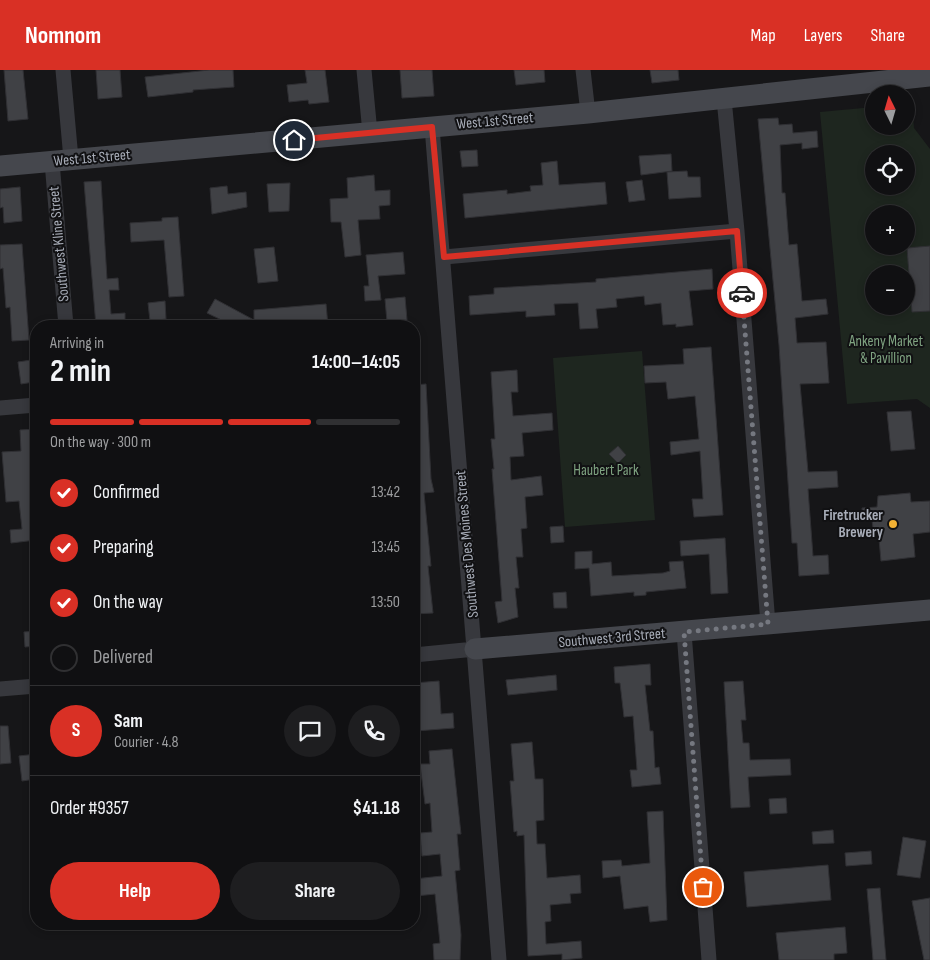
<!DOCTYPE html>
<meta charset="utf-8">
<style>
:root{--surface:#101012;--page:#1e1e20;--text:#f1f3f6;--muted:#9c9d9f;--line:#303032;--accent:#d93025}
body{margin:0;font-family:"Sofia Sans Condensed",sans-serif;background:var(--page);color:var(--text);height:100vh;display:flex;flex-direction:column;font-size:19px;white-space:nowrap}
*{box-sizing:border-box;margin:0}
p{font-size:16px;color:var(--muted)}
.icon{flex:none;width:28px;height:28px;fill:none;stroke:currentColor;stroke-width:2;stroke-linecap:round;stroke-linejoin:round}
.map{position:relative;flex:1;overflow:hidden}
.panel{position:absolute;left:30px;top:250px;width:390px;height:610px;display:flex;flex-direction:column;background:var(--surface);border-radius:20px;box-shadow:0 2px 8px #0003,0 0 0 1px var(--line)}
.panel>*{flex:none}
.needle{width:32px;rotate:355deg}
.tools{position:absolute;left:865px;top:15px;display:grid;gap:10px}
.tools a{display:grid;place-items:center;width:50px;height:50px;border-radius:50%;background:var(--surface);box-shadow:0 2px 8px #0003,0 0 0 1px var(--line);font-size:25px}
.pin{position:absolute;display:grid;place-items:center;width:42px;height:42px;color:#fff;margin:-21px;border:2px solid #fff;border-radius:50%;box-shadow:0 1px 5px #0007}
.courier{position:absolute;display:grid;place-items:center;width:50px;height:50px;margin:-25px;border:4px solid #d93025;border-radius:50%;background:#fff;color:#222;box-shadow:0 1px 6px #0007}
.headline em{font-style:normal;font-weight:700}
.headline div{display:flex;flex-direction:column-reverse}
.headline{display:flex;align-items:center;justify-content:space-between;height:85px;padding:0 20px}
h1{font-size:32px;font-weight:700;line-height:38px}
.bar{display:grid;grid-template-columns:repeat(4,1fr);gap:8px 5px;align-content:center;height:60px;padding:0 20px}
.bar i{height:6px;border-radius:4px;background:var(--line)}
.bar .active{background:var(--accent)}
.bar p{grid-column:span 4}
.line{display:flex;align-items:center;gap:12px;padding:0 20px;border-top:1px solid var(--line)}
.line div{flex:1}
.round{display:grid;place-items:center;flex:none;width:52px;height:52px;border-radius:26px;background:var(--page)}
ol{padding:0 20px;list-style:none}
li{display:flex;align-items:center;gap:15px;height:55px}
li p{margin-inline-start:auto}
li .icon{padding:5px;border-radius:50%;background:var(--accent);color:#fff;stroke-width:4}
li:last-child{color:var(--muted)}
li i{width:28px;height:28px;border:2px solid var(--line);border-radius:50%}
.action{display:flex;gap:10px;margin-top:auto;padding:10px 20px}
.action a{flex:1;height:58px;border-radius:30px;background:var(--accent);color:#fff;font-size:20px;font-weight:700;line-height:58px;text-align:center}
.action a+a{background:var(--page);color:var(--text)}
header{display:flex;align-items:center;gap:30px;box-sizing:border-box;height:70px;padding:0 25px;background:var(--accent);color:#fff}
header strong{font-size:24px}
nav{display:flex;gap:28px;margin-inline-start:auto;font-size:18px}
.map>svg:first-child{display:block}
.green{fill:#1e261f;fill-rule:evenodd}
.building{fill:#404145;stroke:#303034}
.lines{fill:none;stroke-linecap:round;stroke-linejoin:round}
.street{stroke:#37383d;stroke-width:15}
.secondary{stroke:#45474d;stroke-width:21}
.done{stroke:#757880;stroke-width:5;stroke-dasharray:0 9}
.route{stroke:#d93025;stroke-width:6}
.poi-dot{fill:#f2b134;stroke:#111113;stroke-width:2}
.labels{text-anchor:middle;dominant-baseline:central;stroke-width:4;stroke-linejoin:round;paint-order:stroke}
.street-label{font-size:15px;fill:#a8adb8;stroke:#111113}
.park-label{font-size:15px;fill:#7fa381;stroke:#111113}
.poi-label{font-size:15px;font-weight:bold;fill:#a8adb8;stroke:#111113;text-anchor:end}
</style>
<header>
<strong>Nomnom</strong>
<nav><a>Map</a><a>Layers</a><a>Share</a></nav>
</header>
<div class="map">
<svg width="930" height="890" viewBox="0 0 930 890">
<rect width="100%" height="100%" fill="#161618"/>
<path class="green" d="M906 34H912L914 58 930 79V338L917 329 847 334 820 42 874 37V56H906ZM874 84H906V116H874ZM874 144H906V176H874ZM874 204H906V236H874Z
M642 281 655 450 565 457 553 288Z"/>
<path class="building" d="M4 0H23L28 49 8 51Z
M96 0H120L122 27 98 29Z
M209 0H233L234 17 193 20V22L148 27 145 7Z
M305 0H325L329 32 309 34 308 30 289 32 287 15 307 13Z
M400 0H432L434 26 402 28Z
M514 0H544L545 12 516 15Z
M650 0H678L679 10 652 13Z
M778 48 779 55 792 54 793 63 817 61 818 77 802 79V73L780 75 782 123H785L789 175 797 174 802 231 826 229 828 244 795 248 797 273 826 272 829 313 800 314 808 402 837 401 838 417 808 419 813 486 828 485 829 504 799 506 797 473H792L779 275 758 49Z
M477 80 478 96 462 97 460 81Z
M671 84 672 101 641 105 639 86Z
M557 91 559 115 605 112 607 134 465 148 463 124 507 120V124L531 121 530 116 543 115 541 93Z
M687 101 688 107H700L701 127 669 129 667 102Z
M374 105 375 121 390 120V135L379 136 380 149 358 150 361 185 345 187 341 152H331L330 129 348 128 347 108Z
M642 110 645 130 629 132 626 112Z
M101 111 107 209 118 208 119 220H109L111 244 125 243V256H96L84 112Z
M290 113 289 141 269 142 267 114Z
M227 116 228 124 246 122 247 137 212 144 210 118Z
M20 117 22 151 4 153 3 137 0 138V119Z
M178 147 184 226 169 227 164 170 131 172 130 153 162 151V148Z
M22 174 29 270 12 271 10 237 6 238 3 198 0 199V175Z
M930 176V241L912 242 907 178Z
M274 177 278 211 258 213 254 179Z
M403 182 405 204 378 206 381 230 365 231 364 216H369L366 185Z
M712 199 713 219 689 221 693 255 676 257V254L663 255 661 233 645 235 644 226 616 229 617 237 596 239 598 258 580 259 578 233 554 234 555 245 526 247V241L470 245 469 226 494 224V218L596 212V209Z
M405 227 407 250 387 252 385 229Z
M215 229 254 250V240L326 234 328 256H234L207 243Z
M165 231 166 249 150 251 148 233Z
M711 277 723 445 694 447 692 429H703L700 381 671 385 670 372 699 369 695 326 668 329 666 312 645 313 644 296 684 294 683 279Z
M31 290 34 312 21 314 18 292Z
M517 300 518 322H511L513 346 552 343 553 360 522 363 524 386 510 387 511 410 541 406 543 425 525 427 527 458 521 459 523 487H516L519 518H515L518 547 498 553 495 532 502 531 492 399H494L491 369H495L491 302Z
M426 314 431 409 434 422 424 423 431 496H428L433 543 414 544V315Z
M911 341 915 379 891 381 887 342Z
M36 359V470L11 473 10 460 22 459 19 431 6 432 2 382 21 381 20 360Z
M618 376 626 385 618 393 609 384Z
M910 423 911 432 930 431V462L913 464 915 487 881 491 878 458H873L872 450 863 451 862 438 877 437 878 426Z
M563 456 564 472 551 473 550 457Z
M725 468 728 523 711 524 709 484 681 486 680 471Z
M592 481V494L611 492 612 506 663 503 670 501 669 492 683 491 686 518 646 522V525L634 526V522L591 526 589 498 575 499V482Z
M566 522 567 538H554L553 523Z
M36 561V576L25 577 24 562Z
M650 594 651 615H645L650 661H653L655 698 659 697 661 714 632 717 630 700H637L633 646 624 647 620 613H615L614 597Z
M556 605 557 620 508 625 506 610Z
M439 611 441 644 453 643 454 658 416 661 414 613Z
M743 611 746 650H741L743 673H749L750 690 790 689 791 705 748 707 750 737 731 738 724 612Z
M0 656H8L11 693 0 694Z
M532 672 535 709H543L544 750 536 751 537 774H545L547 808 580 805 581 823 570 824 571 833 550 835 551 851 545 852 546 874 581 871 582 888 562 890V884L528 886 524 765 517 766V761L514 762 510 711H514L511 674Z
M452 679 461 764H457L460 800 455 801 461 865 460 890H434L433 874 440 873 435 824 416 826 414 809 442 806 440 784 422 786 420 763 432 762 430 733 425 734 420 694H430L429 681Z
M36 684V709L22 711 19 686Z
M786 728 787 743 770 744 769 729Z
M663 741 667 850 650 852 648 836 624 839 620 806 603 808 602 791 621 790 622 796 650 793 647 742Z
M833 760 834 773 813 774 812 762Z
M903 767 926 771 920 808 897 805Z
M871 781 872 794 846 796 845 783Z
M828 795 831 830 747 837 744 802Z
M880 818 886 890H873L867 819Z
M930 828V890H924L912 831Z
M845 857 847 883 834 884V890H779L776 863Z"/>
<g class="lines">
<path class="street" d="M63 0 71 89
M364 0 370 63
M583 0 588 43
M724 29 737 161 768 554
M432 57 499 890
M52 92 66 256
M444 187 737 161
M0 338 36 335
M684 562 709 890
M414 585 475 579
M0 619 36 616"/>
<path class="secondary" d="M0 96 588 43 930 6
M475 579 930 540"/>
</g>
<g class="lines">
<path class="done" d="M703 817 684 562 768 554 742 223"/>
<path class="route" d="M294 70 432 57 444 187 737 161 742 223"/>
</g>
<circle class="poi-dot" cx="893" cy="454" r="5"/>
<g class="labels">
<g class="street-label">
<text transform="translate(495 51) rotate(-5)">West 1st Street</text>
<text transform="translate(92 88) rotate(-5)">West 1st Street</text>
<text transform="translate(59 174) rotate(-95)">Southwest Kline Street</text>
<text transform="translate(467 474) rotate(-95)">Southwest Des Moines Street</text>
<text transform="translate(612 568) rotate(-5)">Southwest 3rd Street</text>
</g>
<g class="park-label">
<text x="886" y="271">Ankeny Market<tspan x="886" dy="17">&amp; Pavillion</tspan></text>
<text x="606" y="400">Haubert Park</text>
</g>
<g class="poi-label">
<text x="883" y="445">Firetrucker<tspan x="883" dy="17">Brewery</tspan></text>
</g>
</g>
</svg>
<div class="tools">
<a><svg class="needle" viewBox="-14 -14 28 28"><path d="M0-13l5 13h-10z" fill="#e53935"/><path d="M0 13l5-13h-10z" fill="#9c9d9f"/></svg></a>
<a><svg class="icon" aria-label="locate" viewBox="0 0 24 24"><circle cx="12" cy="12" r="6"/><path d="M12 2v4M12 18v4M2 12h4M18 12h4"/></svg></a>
<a>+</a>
<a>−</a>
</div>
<div class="pin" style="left:703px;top:817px;background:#ea580c"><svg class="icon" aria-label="bag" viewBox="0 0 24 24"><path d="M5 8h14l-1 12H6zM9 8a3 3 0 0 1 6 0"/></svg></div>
<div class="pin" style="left:294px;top:70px;background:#1f2937"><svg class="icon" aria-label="home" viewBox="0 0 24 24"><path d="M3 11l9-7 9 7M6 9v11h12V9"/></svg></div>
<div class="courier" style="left:742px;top:223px"><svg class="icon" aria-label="car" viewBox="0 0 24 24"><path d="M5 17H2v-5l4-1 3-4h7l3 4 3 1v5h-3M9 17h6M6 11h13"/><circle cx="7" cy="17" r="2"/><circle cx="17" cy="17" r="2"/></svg></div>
<section class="panel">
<div class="headline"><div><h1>2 min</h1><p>Arriving in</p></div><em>14:00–14:05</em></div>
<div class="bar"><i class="active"></i><i class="active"></i><i class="active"></i><i></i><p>On the way · 300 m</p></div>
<ol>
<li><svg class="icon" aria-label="check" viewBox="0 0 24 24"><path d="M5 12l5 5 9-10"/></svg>Confirmed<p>13:42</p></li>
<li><svg class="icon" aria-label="check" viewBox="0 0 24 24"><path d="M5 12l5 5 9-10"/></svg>Preparing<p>13:45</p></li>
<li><svg class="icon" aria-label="check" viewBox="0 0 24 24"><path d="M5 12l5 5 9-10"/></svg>On the way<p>13:50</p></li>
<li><i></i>Delivered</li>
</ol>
<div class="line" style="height:90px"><b class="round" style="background:var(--accent);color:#fff">S</b><div><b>Sam</b><p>Courier · 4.8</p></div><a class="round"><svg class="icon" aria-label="chat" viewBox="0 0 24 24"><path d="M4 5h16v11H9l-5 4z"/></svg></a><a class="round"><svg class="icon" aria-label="phone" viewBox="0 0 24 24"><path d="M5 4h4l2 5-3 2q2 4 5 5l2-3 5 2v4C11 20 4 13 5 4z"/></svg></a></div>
<div class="line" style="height:65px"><div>Order #9357</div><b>$41.18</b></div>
<div class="action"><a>Help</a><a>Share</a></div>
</section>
</div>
